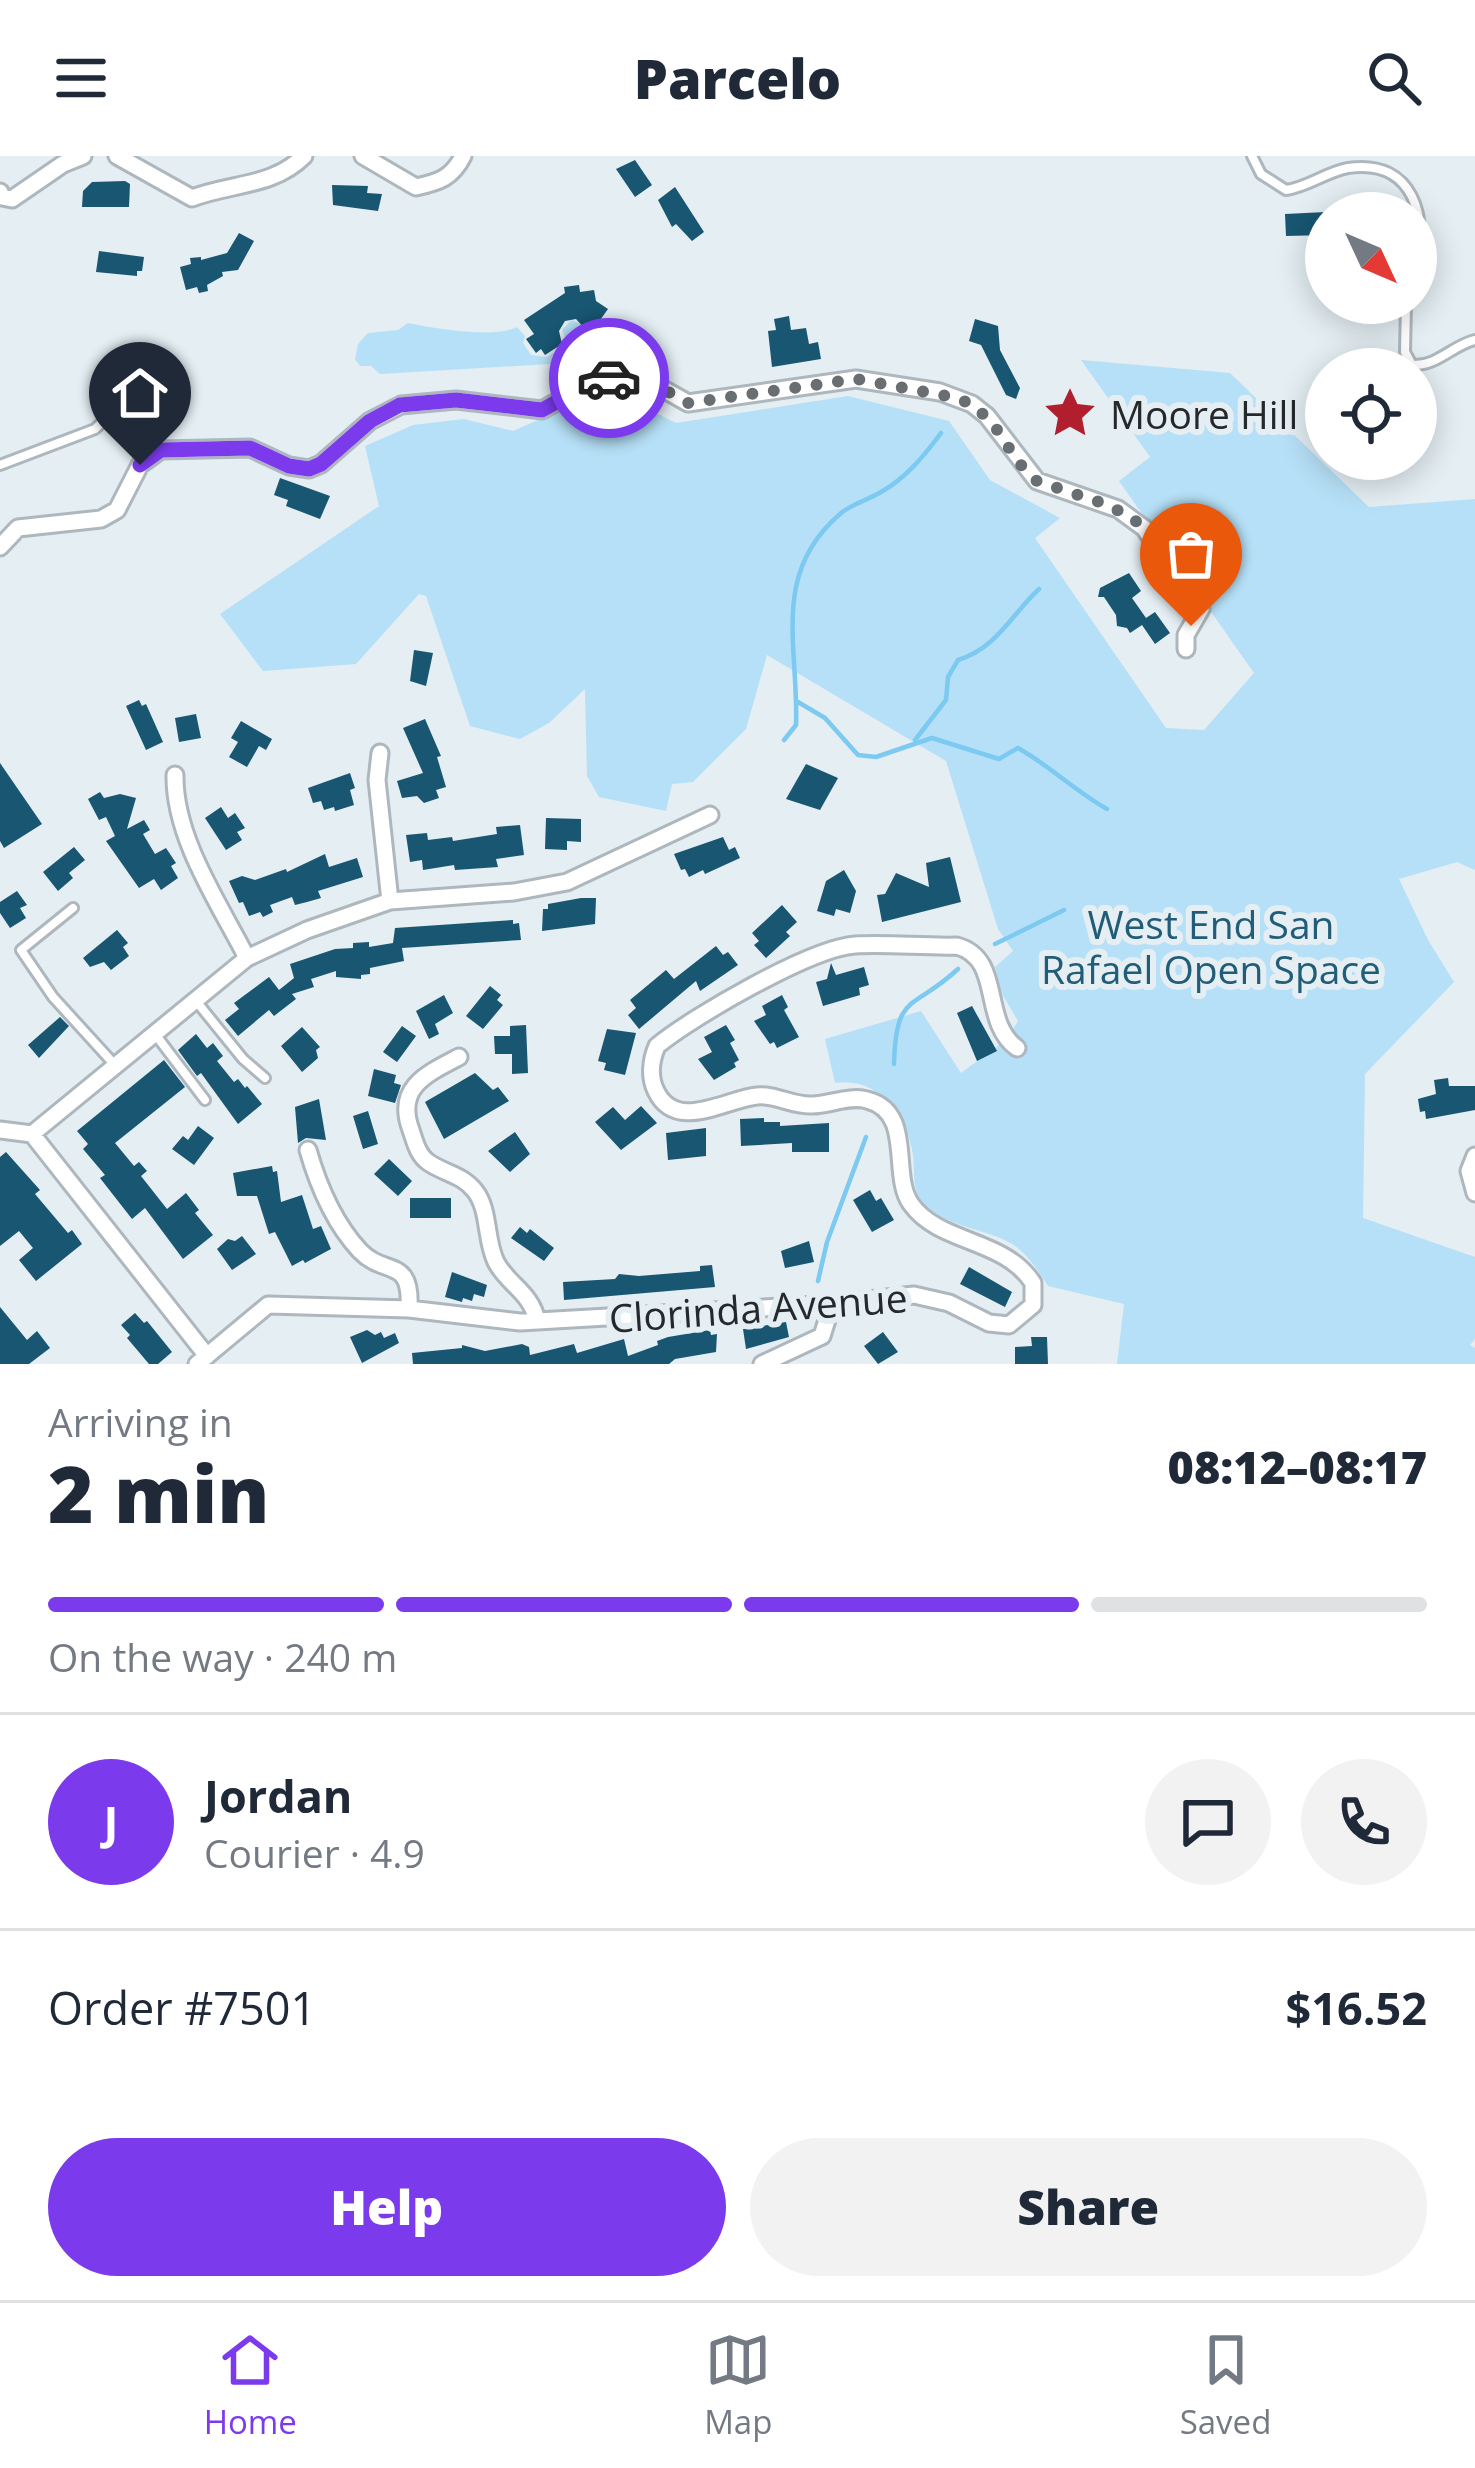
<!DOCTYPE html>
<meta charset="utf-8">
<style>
:root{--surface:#fff;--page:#f2f2f3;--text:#1f2937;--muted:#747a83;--line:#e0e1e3;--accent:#7c3aed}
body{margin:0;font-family:"Open Sans",sans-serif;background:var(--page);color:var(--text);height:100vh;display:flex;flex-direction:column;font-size:45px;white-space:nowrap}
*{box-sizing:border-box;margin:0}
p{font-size:39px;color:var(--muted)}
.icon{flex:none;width:66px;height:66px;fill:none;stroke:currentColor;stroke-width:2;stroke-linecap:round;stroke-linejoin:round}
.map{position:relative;height:1208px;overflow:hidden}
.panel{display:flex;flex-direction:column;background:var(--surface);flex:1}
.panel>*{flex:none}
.needle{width:78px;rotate:134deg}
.fabs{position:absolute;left:1305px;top:36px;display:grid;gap:24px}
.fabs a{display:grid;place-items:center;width:132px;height:132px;border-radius:50%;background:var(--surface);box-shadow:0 6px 30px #0003;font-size:60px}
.pin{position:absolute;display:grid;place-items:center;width:102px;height:102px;color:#fff;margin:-123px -51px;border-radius:50% 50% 50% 0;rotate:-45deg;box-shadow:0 0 12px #0007}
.pin .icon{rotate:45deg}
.courier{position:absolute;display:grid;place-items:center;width:120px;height:120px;margin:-60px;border:9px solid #7c3aed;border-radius:50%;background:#fff;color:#222;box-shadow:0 3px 15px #0007}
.head em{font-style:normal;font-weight:800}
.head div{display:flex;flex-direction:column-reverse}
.head{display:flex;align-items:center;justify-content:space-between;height:204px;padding:0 48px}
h1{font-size:78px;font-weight:800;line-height:90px}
.bar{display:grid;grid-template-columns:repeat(4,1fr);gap:18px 12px;align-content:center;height:144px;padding:0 48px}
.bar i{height:15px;border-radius:9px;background:var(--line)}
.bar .current{background:var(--accent)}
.bar p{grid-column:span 4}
.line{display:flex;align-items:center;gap:30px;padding:0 48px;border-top:3px solid var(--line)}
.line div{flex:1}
.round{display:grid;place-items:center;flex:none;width:126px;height:126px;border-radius:63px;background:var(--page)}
.action{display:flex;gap:24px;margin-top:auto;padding:24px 48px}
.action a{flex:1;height:138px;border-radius:72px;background:var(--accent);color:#fff;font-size:48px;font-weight:800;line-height:138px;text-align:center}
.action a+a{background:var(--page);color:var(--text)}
header{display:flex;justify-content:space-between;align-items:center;height:156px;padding:0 48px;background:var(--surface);font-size:54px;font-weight:800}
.dock{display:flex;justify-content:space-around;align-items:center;height:168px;border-top:3px solid var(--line);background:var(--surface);font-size:33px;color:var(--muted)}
.dock a{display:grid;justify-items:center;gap:6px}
.dock .current{color:var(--accent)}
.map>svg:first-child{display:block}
.green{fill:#b6e0f7}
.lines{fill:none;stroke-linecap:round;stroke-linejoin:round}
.stream{stroke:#7cc9f1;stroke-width:4.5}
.building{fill:#185672}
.lane-casing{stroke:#aeb7bd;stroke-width:14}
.street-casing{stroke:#aeb7bd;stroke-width:21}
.lane{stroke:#fff;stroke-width:8}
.street{stroke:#fff;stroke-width:15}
.done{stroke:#686e71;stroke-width:12;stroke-dasharray:0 21.6}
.route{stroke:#7c3aed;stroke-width:15}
.labels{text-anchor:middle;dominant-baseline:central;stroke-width:12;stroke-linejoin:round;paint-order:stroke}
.poi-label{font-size:39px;fill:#25292b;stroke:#e4eef3;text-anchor:start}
.park-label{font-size:39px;fill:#215d78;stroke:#e4eef3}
.street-label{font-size:39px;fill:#25292b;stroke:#e4eef3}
</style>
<header><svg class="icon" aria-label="menu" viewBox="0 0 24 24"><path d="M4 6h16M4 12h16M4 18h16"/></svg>Parcelo<svg class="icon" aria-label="search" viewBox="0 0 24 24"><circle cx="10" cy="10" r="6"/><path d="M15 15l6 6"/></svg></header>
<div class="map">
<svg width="1475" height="1208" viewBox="0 0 1475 1208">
<rect width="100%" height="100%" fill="#e4eef3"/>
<path class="green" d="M571 164 581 168 586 177H590L582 206 380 218 371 210H360L355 203 358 188 368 177 398 174 408 167C433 172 495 183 517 171L525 180 523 187 531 199 547 201 556 195 562 197 568 188 562 174Z
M1081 204 1230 217 1369 351 1475 343V714L1457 706 1399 723 1428 784 1454 826 1365 918 1363 1062 1475 1101V1183L1470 1189 1475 1192V1208H1117L1124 1148 1048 1130C1038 1115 1028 1098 1012 1088 986 1072 942 1071 921 1044 912 1033 915 1014 913 999 907 959 878 920 835 927L825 883 921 855 961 917 1006 884 1018 865 1002 838 995 811 1013 795 998 773 946 605 767 499 746 573 693 626 672 628 666 655 599 641 587 620 585 533 549 567 520 583 470 570 426 440 419 438 356 508 263 515 220 458 379 350 365 290 413 269 464 263 513 275 588 242 582 220 676 267 848 240 949 265 990 324 1060 362 1035 382 1166 572 1204 574 1254 517 1119 325 1150 301Z"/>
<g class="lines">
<path class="stream" d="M798 546 825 562 858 599 876 601 932 582 999 603 1018 592C1050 610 1075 635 1107 653
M784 584 796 569C799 491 770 418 840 358 851 348 868 344 881 336 906 322 924 300 941 277
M915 584 946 544 948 521 958 504C997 492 1011 459 1039 433
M995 788 1064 754
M894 908C896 835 913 855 958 813
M818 1125 827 1086 866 981"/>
</g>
<path class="building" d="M635 4 652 29 635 41 616 13Z
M125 25 130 28 129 51H82L83 35 92 26Z
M332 29 368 30 367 37 382 38 378 55 333 49Z
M675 31 704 76 692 85 676 68 672 71 658 44Z
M1326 56V79L1286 80 1285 58Z
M239 77 254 85 238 114 222 116 223 120 207 129 208 135 199 137 197 131 186 134 180 111 191 108 190 102 201 101V104L227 97Z
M99 95 144 101 142 115H137V120L96 116Z
M579 129 580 136 594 134 596 145 608 153 593 174 587 175 576 163 565 165 559 175 562 188 545 199 541 193 536 197 526 183 534 178 524 164 565 137 564 131Z
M789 160 791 174 806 172 809 188 818 186 821 203 772 211 768 175 776 174 774 163Z
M975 163 998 170 1000 194 1020 232 1016 243 1006 239 981 189 969 185Z
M129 200 132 208 154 200 169 245 156 250 145 221 103 236 98 224 108 221 105 212Z
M280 322 330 340 320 363 286 350 288 344 274 339Z
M1129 417 1141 435 1132 442 1146 462 1155 456 1170 477 1155 488 1142 469 1130 477 1127 472 1117 470 1116 459 1104 441H1098L1100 432Z
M414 494 433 497 426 530 410 525Z
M139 544 142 550 146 548 163 586 146 594 126 550Z
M196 558 201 582 179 586 175 562Z
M425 563 441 600 437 601 446 631 436 634 439 642 424 647 417 640 402 642 397 625 423 617 403 572Z
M241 565 272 583 266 594 259 590 247 611 229 601 238 586 231 582Z
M0 607 42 668 4 692 0 685Z
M806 608 838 622 820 654 786 643Z
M350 617 355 632 350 634 354 649 335 655 334 651 324 654 321 645 313 647 308 632Z
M100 636 104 642 120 638 136 642 127 673 144 664 150 674 143 678 155 698 166 692 176 707 171 710 178 722 161 734 154 723 139 732 106 685 115 680 106 661 99 664 88 643Z
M221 651 228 662 235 657 245 672 237 676 242 684 226 694 205 662Z
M546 662 581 663V686L567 685V694L545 693Z
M520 669 524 699 496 703 498 711 455 714 454 709 423 714 422 704 410 706 406 679 427 677 428 684 452 681 453 685 497 678 496 671Z
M723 681 729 694 735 691 740 702 705 718 703 714 689 721 685 713 681 714 674 698Z
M74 691 85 704 69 717 73 722 58 735 43 716Z
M325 698 329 711 357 702 363 721 318 735 321 742 307 746 295 749 292 741 270 749 273 756 263 761 260 756 249 760 243 746 239 747 229 725 242 720 255 724 286 713 287 716Z
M950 701 961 746 882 766 877 739 885 738 896 717 929 731 926 707Z
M844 714 856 735 850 757 836 753 834 760 817 755 826 725Z
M17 735 27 749 20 752 26 762 10 772 0 757V746Z
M581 742H596L595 768 542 775 543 753H548V748Z
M782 749 797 766 786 776 790 780 766 802 754 789 759 785 752 777Z
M513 764V768L519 767 521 784 402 792 404 805 370 812V818L361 819V823L336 821V815L311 823 314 831 292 838 296 843 274 860 269 854 238 880 225 864 239 853 234 847 269 821 279 834 294 822 290 808 335 793 353 792V787L369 786V791L393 787 395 772Z
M117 774 128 787 123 791 129 800 111 814 104 806 90 811 83 802Z
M716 790 723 799 728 796 738 809 700 835 696 825 639 873 628 859 636 852 630 844 666 814 674 823Z
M831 807 836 819 864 811 869 829 859 832 860 839 823 850 816 826 827 823Z
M490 830 501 839 497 844 503 849 483 873 466 860Z
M444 839 453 857 435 868 439 878 429 883 416 855Z
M782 839 788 851 784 854 799 881 777 892 774 886 770 888 754 865 766 859 762 850Z
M972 850 997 895 977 905 957 857Z
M60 861 69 870 39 902 28 889Z
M526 869 528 917 512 918V898H495L494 880H510V870Z
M726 869 735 884 730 887 739 904 734 907 736 911 714 924 698 903 712 896 704 881Z
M402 870 416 880 397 906 383 896Z
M302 871 320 891 316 894 318 902 302 916 281 890Z
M607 873 636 877 625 919 604 914 606 907 598 905Z
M196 878 207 892 213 887 223 900 217 905 234 926 238 923 245 932 247 930 262 948 238 968 201 917 197 920 178 894Z
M164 904 185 931 115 987 134 1010 139 1006 147 1015 141 1020 167 1053 186 1037 199 1054 195 1057 213 1079 183 1103 145 1052 132 1063 100 1022 105 1019 83 993 88 988 77 975Z
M374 913 396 919 394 927 401 929 395 947 368 940Z
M475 917 493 934 498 931 509 945 444 983 425 946Z
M1448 922 1449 930H1475V954L1426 963 1425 955 1420 956 1418 943 1436 938 1434 924Z
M319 943 326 984 306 982 298 987 295 951Z
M641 950 657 967 621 994 595 966 613 951 625 964Z
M368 955 378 988 363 993 353 960Z
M764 962V966H780V970L829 967V996H792V987L741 990 740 963Z
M198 970 214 982 194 1009 172 993 183 980 188 984Z
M706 972V1000L668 1004 666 977Z
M515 976 530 998 510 1016 488 995Z
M6 996 40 1034 35 1038 68 1077 72 1074 82 1088 36 1125 19 1104 33 1092 19 1075 0 1090V1001Z
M389 1003 412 1025 398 1040 374 1018Z
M272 1010 273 1016 277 1015 281 1046 302 1039 313 1073 321 1070 331 1093 305 1107 303 1104 292 1110 275 1076 269 1078 257 1040H237L233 1017Z
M870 1034 876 1045 881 1042 894 1064 872 1076 853 1044Z
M410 1042H451V1062H410Z
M520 1071 527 1077 530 1073 554 1092 544 1105 511 1082Z
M242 1080 256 1098 232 1114 217 1093 228 1083 235 1085Z
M809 1085 814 1106 785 1112 781 1095Z
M712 1109 715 1131 564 1144 563 1126 615 1123 619 1118 639 1120 700 1115V1110Z
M969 1111 1012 1136 1005 1151 960 1128Z
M452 1116 487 1129 484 1141 474 1138 472 1145 463 1142 462 1146 445 1141Z
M0 1151 27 1184 37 1175 50 1192 29 1208H0Z
M135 1157 144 1167 147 1165 172 1196 158 1208H149L127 1182 130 1179 121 1169Z
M786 1166 789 1181 746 1193 743 1173Z
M367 1174 375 1179 381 1176 384 1182 395 1177 399 1187 362 1207 350 1181Z
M710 1174 711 1179 717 1178 716 1196 675 1203 669 1208H413L412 1197 462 1192V1189L485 1195 522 1188 529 1191 530 1199 574 1188 577 1197 624 1183 628 1200 658 1189 657 1185 668 1181Z
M883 1176 898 1196 878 1208 864 1190Z
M1031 1181H1047L1048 1208H1015V1191L1032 1190Z"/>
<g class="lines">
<g class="lane-casing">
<path id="lane" d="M1252 0 1261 18 1286 34C1308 31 1326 16 1348 12 1415 2 1429 64 1416 115
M1406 147 1405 196 1412 209C1436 211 1453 189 1475 184
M0 309 95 273 122 247
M73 752 21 794 53 841 114 908
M196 845 243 903 265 922
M155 878 205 944"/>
</g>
<g class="street-casing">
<path id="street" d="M117 0 192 42C231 27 273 31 304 0
M363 0 416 31C439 26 452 22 463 0
M0 36 2 41 12 43 63 8 83 0
M0 391 18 372 101 363 117 354 140 309 161 294 250 292 289 310 309 313 321 308 370 265 401 249 456 244 542 254 589 228 622 218 640 220 688 247 856 223 940 236 972 248 987 260 1037 325 1118 353 1144 372 1201 453 1186 479V493
M380 597 377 624 390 745
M175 619C174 682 219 747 247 802
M459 901C426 918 395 932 411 974 415 986 418 999 428 1006 443 1017 462 1018 475 1035 490 1054 485 1084 496 1106 508 1129 531 1136 537 1165
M0 974 32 978 247 802 307 774 390 745 514 736 567 726 710 659
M32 978 207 1200
M308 994C318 1029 335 1068 360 1095 385 1121 412 1100 409 1153
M1475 1000 1469 1015 1475 1037
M197 1208 268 1149 409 1153 520 1166 832 1148 914 1139 949 1147 989 1167 1009 1169 1033 1149V1127C1004 1082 939 1088 911 1048 890 1019 915 956 867 944 850 939 829 949 812 949 792 950 776 938 757 940 726 943 676 977 656 935 649 921 651 904 657 890 692 861 811 792 855 789 888 787 924 791 957 790 1004 803 980 865 1017 892
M762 1208 822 1180 832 1148"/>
</g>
<use href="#lane" class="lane"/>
<use href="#street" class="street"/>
</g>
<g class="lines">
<path class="done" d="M609 222 640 220 688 247 856 223 958 242C1005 264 1003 298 1037 325L1108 349 1132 362 1144 372 1201 453 1191 470"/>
<path class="route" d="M140 309 161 294 250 292 289 310 309 313 321 308 370 265 400 249 456 244 542 254 589 228 609 222"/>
</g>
<defs>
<g id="sight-bare" transform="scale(4.14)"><path d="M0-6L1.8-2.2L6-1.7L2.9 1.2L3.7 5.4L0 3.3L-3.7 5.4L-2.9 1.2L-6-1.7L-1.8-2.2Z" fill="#b11e2e" stroke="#e4eef3" stroke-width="2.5" paint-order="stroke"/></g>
</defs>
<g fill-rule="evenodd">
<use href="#sight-bare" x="1070" y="257"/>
</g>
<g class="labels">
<g class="poi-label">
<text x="1110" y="257">Moore Hill</text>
</g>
<g class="park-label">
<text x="1211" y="767">West End San<tspan x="1211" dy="45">Rafael Open Space</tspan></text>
</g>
<g class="street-label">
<text transform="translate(758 1151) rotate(-4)">Clorinda Avenue</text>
</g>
</g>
</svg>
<div class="fabs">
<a><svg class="needle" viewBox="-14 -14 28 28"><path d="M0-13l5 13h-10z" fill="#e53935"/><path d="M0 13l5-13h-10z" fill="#747a83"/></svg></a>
<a><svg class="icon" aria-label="locate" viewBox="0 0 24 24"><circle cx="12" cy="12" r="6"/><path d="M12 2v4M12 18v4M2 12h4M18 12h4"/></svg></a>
</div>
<div class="pin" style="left:1191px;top:470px;background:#ea580c"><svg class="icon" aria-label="bag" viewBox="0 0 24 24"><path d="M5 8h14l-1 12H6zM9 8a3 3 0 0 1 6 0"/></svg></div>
<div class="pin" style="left:140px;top:309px;background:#1f2937"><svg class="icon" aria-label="home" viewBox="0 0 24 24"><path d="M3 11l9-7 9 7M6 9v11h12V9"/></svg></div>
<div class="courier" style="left:609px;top:222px"><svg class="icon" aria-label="car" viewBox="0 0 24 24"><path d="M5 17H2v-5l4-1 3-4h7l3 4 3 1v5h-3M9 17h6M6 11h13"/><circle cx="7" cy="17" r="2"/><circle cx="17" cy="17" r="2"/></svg></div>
</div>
<section class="panel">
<div class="head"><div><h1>2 min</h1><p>Arriving in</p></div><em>08:12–08:17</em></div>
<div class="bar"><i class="current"></i><i class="current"></i><i class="current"></i><i></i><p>On the way · 240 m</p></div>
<div class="line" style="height:216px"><b class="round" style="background:var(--accent);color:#fff">J</b><div><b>Jordan</b><p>Courier · 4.9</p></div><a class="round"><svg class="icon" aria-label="chat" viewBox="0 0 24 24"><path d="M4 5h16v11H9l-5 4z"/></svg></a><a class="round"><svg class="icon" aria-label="phone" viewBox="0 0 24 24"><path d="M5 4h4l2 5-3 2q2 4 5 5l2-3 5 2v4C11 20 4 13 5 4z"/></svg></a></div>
<div class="line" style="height:156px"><div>Order #7501</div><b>$16.52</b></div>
<div class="action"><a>Help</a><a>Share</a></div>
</section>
<nav class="dock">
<a class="current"><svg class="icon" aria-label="home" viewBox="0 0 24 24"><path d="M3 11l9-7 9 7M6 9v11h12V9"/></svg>Home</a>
<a><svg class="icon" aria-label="map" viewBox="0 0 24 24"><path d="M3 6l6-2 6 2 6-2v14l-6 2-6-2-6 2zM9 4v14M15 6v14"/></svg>Map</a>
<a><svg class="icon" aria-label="saved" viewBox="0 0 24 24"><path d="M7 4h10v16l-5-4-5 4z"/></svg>Saved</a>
</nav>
